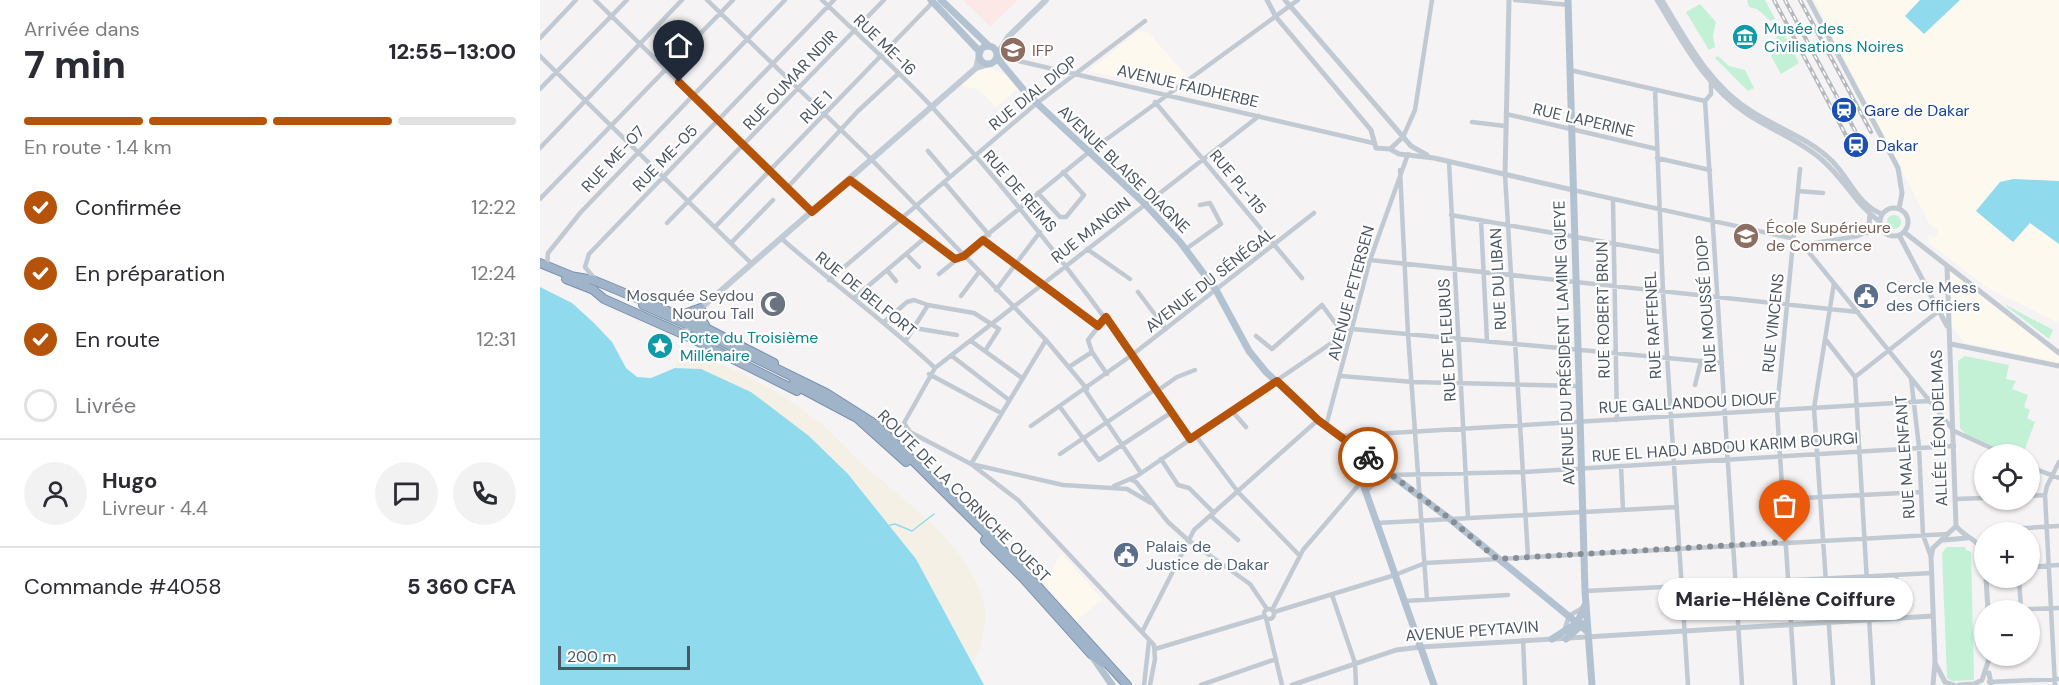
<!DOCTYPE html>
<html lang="fr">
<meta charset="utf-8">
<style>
:root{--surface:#fff;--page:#f2f2f3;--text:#2b2b33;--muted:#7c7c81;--line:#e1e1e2;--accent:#b45309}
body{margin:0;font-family:"DM Sans",sans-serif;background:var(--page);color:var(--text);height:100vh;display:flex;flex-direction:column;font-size:22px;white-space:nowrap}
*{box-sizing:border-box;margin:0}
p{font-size:20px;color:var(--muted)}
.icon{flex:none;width:33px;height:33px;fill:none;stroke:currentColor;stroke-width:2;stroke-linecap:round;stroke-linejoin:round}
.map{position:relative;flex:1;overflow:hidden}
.side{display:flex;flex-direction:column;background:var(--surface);width:540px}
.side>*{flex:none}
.buttons{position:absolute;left:1434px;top:444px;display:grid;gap:12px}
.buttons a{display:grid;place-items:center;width:66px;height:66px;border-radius:50%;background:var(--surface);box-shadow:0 2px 4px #0004;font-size:30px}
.scale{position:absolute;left:18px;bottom:15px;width:132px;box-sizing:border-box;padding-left:6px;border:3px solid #4a5661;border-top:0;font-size:16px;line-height:21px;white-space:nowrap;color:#4a5661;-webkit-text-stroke:4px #fff;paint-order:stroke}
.pin{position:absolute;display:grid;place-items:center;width:51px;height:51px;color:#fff;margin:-62px -26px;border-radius:50% 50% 50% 0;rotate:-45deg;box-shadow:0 0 6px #0007}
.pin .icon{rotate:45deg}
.courier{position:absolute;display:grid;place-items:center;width:60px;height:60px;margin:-30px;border:4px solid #b45309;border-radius:50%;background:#fff;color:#222;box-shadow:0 2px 8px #0007}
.bubble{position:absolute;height:42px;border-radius:21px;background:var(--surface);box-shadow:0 2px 4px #0004;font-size:20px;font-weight:800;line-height:42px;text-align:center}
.summary em{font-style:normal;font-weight:800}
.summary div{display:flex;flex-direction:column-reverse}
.summary{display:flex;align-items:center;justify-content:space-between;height:102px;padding:0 24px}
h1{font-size:39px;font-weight:800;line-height:45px}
.bar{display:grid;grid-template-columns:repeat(4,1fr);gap:9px 6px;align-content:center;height:72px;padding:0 24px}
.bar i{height:8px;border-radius:4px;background:var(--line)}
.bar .selected{background:var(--accent)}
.bar p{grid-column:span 4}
.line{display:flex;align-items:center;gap:15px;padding:0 24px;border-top:2px solid var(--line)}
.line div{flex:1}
.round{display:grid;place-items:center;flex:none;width:63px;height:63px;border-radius:32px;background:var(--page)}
ol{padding:0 24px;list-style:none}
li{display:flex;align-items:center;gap:18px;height:66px}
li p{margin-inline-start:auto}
li .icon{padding:6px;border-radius:50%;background:var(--accent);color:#fff;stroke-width:4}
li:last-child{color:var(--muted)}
li i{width:33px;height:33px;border:3px solid var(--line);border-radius:50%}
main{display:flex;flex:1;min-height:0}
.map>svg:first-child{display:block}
.commercial{fill:#fdf9ef}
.medical{fill:#fce8e6}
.green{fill:#c3f1d5}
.sand{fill:#f5f0e5}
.water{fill:#90daee}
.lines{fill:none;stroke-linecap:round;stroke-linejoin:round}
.stream{stroke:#90daee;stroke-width:1.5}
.trunk-casing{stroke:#7690ad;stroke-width:10}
.minor{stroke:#c1cad2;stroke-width:4.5}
.tertiary{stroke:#c1cad2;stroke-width:5}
.secondary{stroke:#c1cbd6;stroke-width:6}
.primary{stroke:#b3c2d1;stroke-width:7}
.trunk{stroke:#9fb4c9;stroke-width:8}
.rail-casing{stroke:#b5b8bd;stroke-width:4}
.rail{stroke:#fff;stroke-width:1.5;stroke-dasharray:4.5;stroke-linecap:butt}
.done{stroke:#868d94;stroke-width:6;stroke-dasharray:0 10.8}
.route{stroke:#b45309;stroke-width:8}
.labels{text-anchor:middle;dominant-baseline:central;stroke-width:4.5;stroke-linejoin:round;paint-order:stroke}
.culture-label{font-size:16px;fill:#0d838f;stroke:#fff;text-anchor:start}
.street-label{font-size:16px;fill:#4a5661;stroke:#fff}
.education-label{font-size:16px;fill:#785e54;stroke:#fff;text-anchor:start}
.transit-label{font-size:16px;fill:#164399;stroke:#fff;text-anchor:start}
.service-label{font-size:16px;fill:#4e5e75;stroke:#fff;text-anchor:start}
.worship-label{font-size:16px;fill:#5b616d;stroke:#fff;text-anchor:end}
</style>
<main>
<section class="side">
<div class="summary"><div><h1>7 min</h1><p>Arrivée dans</p></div><em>12:55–13:00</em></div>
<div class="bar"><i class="selected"></i><i class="selected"></i><i class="selected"></i><i></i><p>En route · 1.4 km</p></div>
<ol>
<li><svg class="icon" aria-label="check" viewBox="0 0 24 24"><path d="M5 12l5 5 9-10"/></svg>Confirmée<p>12:22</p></li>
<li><svg class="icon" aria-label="check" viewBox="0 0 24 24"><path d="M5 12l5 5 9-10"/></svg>En préparation<p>12:24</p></li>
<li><svg class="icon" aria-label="check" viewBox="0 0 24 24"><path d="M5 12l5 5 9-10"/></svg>En route<p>12:31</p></li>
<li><i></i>Livrée</li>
</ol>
<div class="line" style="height:108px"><a class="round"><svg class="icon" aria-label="person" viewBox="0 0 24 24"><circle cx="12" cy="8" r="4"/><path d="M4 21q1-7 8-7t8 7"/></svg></a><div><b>Hugo</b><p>Livreur · 4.4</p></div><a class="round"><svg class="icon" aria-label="chat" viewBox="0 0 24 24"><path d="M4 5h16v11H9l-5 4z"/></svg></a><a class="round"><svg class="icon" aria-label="phone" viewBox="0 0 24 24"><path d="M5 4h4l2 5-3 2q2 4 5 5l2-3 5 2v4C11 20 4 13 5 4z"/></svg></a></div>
<div class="line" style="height:78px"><div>Commande #4058</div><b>5 360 CFA</b></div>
</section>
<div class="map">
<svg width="1519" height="685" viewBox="0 0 1519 685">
<rect width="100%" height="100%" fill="#f5f3f3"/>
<path class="commercial" d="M1274 0H1519V181L1468 179 1460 182 1437 211 1473 242 1490 223 1519 244V323L1449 289 1389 243 1388 234 1394 238 1399 231 1389 223Z
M599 31 608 32 645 74 626 88 548 71Z
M447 66 469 77 478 88 456 107 439 90 421 85 441 68Z
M1410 271 1519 356V363L1424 342 1412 327Z
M521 553 562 599 537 621 505 584Z"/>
<path class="medical" d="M423 0H478L450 26Z"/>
<path class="green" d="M1207 0H1225L1235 19 1231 21 1217 9 1209 7Z
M1160 4 1176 22 1173 35 1175 47 1169 50 1146 12Z
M1239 24 1259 63 1241 74 1231 56 1237 43 1235 26Z
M1178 56 1189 66 1205 70 1214 88 1208 91 1175 58Z
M1347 222a7 7 0 1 1 14 0a7 7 0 1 1-14 0Z
M1466 305 1513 330 1509 339 1466 306Z
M1425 356 1469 365 1466 379 1476 381 1472 389 1488 395 1484 407 1490 410 1487 418 1495 422 1483 454C1463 454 1433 444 1420 428L1418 361Z
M1407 547H1425L1426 550 1431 552 1434 680 1412 681 1407 678 1402 553Z"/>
<path class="sand" d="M145 358C190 358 252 400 286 428 301 441 314 457 329 470 368 503 424 544 441 594 450 618 442 642 434 665L376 559 308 474 269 436 229 407 147 367 135 368 138 361Z"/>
<path class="water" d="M1380 0H1420L1384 34 1365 16Z
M1474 179 1519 181V244L1490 223 1473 242 1436 211 1460 182Z
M0 287 32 303 54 323 72 342 86 368 97 377 111 378 135 368 161 369 211 392 269 436 308 474 376 559 444 685H0Z"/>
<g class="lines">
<path class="stream" d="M350 525 355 524 372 531 394 514"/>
<g class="trunk-casing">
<path id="trunk" d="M0 263 34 277
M30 276 53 280 152 321 234 363
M26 279 54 290
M52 289 64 299 145 335 257 391
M103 305 146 324
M139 316 161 308V318L166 327
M152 327 286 393 338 426 482 569 587 685
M253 384 317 418 366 462
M445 540 483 578 551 654 563 663"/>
</g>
<path class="minor" d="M55 0 272 212
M167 0 332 160 506 340 547 389
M282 0C319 36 358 70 393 108 488 212 572 323 650 439
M975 0 1029 5
M0 38 36 0
M0 56 212 264
M457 56 833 143
M1030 70 1165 101
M0 89 87 0
M1115 90 1123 292 1148 685
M1165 101 1202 685
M1165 101 1171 94V82
M615 102 762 278
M966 114 1117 149
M932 122 965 126
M863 137 875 110 892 0
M0 148 142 0
M388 151 410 177
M1117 158 1170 170
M909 162 928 518
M860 170 868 334 887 600
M965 175 988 557
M310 180 415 259
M404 182 449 235
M247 188 318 111 358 74
M1033 190 1255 239 1263 245 1414 431 1464 454
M1258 191 1283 193
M498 193 520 217H526L544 195 523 172
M0 199 193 0
M1073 200 1077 420
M911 215 1121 252
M941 220 947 341
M127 223 344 0
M175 227 393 2
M242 239C292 283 346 322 395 368
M443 240 558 326
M191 243 233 200
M1263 245 1318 236 1340 226
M547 249 590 279
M646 249 681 224 670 203 660 205
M366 254 379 267
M830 260 1318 312
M7 266 8 253 41 212 245 0
M347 270 356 281
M399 274 549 152 758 0
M54 278 45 267 49 254 294 0
M289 280 497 103 605 21
M456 290 500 232
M598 292 626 329
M421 296 439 272
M314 298 386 237
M344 322 367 302 374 300 388 305 434 313 459 329 445 351
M374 328 417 335
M716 336 732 349 782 305 804 335
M366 340 388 305
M506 340 431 464 478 500 614 645 615 659 610 685
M1286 340 1315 377
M431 341 482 378
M552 352 567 374
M412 356 469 400
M529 367 552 352 548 340 566 317
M389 374 461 413
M801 376 873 382 1039 386
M1315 377 1333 685
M1315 377 1400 310
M1371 378 1379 447 1383 535 1391 557
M1155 385 1161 361
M545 390 601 473
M617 391 637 377 655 370
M520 407 559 460 632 412
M692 411 706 427
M491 426 592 355 774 213
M786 426 830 260 868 154
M656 436 698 492 760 556
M800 436 1389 401
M520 454 616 389
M621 459 638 485 649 488 674 513
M1081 466 1083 510
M1490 467 1519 478
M590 479 596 482 628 522 648 540 710 584 727 609
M574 486 597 476 812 329 1182 363
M826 491 840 478 850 475 983 472 1414 446
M1490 496 1505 495
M1243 499 1381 492
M1415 499 1444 498
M611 503 587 489 523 485 431 464 370 432 364 423 395 368 719 116
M671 516 698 540
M837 523 1137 507
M1447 532 1452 530 1519 526
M1490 567 1519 565
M1356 575 1358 618
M1479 578 1481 609
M1045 591 1392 573
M792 595 815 663 816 685
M864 601 968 595
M724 614a5 5 0 1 1 10 0a5 5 0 1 1-10 0Z
M732 610 763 550 822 481
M1462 610 1519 608
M734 612 855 575 885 563 1408 534
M726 618 742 685
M1024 631 1029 616 1044 607
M602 632 654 530 778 420
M983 640 985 685
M615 649 725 616
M1449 682 1519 679
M604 685 609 641
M661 685 736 659
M1255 685 1237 410 1260 169
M1293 685 1274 408 1294 283
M1515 685 1505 495 1507 486 1519 462"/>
<path class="tertiary" d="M727 0 736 17 831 130 836 148 850 149 859 154 894 158 1033 190
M745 0 871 146 887 155
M1117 0C1143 42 1165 86 1207 114 1231 130 1259 140 1281 159 1305 179 1313 202 1340 222
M1122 0C1147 42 1171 87 1214 113 1240 129 1270 139 1292 161 1310 179 1318 205 1342 214
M1269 0 1358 168 1362 193 1359 209
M850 149 863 137
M965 175 969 0
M1340 222a14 14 0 1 1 28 0a14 14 0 1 1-28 0Z
M1364 232 1519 353
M1328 233 1330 215
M1359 235 1407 326
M1407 266 1416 526
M1411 344 1519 366
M1416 526C1425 538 1443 541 1444 557
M1404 540 1427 538
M1446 578 1448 610
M1395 663 1405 682 1414 685
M1449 673 1451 685
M752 685 856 650 881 647 1393 616
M1393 685 1395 661 1391 557 1393 548 1416 526
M1419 685 1434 684 1442 680 1450 656"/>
<path class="secondary" d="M457 55 468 37 506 0
M436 68 439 56
M145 335 161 308 436 68 449 64"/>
<path class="primary" d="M391 0 440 52
M401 0 449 46
M1028 0 1045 591 1052 685
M439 55a9 9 0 1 1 18 0a9 9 0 1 1-18 0Z
M457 58 487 94 604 203 640 242 676 290 709 351 726 372 778 420 910 519 1048 632
M813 445 822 481 894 685
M1012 639 1037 623 1046 603
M1026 639 1043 624
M552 656 572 685"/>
<use href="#trunk" class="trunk"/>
<g class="rail-casing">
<path id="rail" d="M1234 0 1310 143
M1245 0 1319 138
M1260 0 1331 132"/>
</g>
<use href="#rail" class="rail"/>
</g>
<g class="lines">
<path class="done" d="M828 457 910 519 957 559 1245 542"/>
<path class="route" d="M139 82 272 212 310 180 415 259 424 256 443 240 558 326 566 317 650 439 737 381 778 420 828 457"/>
</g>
<defs>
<g id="museum-disc" transform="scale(1.35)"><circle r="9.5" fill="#0f9aa8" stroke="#fff"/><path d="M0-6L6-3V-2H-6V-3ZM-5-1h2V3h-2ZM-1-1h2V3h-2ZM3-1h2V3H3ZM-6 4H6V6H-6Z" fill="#fff"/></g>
<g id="university-disc" transform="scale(1.35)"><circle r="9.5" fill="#8d6e63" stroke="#fff"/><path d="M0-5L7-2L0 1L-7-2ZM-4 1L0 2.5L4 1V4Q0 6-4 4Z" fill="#fff"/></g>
<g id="station-disc" transform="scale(1.35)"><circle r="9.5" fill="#1a4fb4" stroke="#fff"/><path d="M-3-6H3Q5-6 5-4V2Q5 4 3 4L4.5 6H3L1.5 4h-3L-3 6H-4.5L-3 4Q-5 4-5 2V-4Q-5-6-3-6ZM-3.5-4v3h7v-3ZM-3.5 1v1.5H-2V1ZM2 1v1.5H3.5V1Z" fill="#fff"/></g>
<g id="civic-disc" transform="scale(1.35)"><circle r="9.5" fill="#5c6f8a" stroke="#fff"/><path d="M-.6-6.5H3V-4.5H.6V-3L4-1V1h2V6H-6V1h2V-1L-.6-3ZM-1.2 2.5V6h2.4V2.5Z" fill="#fff"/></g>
<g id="mosque-disc" transform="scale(1.35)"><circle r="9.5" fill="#6b7280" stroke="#fff"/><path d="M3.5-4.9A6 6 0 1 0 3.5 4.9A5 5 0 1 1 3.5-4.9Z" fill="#fff"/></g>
<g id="sight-disc" transform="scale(1.35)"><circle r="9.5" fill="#0f9aa8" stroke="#fff"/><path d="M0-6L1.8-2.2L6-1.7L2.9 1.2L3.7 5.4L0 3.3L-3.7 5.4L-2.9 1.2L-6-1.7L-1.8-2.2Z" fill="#fff"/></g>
</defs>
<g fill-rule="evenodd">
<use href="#museum-disc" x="1205" y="37"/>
<use href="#university-disc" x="473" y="50"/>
<use href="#station-disc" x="1304" y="110"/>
<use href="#station-disc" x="1316" y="145"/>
<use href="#university-disc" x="1206" y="236"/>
<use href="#civic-disc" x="1326" y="296"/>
<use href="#mosque-disc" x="233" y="304"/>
<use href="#sight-disc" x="120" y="346"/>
<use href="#civic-disc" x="586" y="555"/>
</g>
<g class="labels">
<g class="culture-label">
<text x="1224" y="28">Musée des<tspan x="1224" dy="18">Civilisations Noires</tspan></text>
<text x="140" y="337">Porte du Troisième<tspan x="140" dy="18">Millénaire</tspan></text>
</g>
<g class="street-label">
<text transform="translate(345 45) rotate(44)">RUE ME-16</text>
<text transform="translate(250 80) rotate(-47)">RUE OUMAR NDIR</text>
<text transform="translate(648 86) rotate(13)">AVENUE FAIDHERBE</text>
<text transform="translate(493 93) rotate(-39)">RUE DIAL DIOP</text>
<text transform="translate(276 107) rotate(-46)">RUE 1</text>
<text transform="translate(1044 120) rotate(13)">RUE LAPERINE</text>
<text transform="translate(125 158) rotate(-46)">RUE ME-05</text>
<text transform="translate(73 159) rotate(-47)">RUE ME-07</text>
<text transform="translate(584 169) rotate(44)">AVENUE BLAISE DIAGNE</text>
<text transform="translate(698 182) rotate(50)">RUE PL-115</text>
<text transform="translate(480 191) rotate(49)">RUE DE REIMS</text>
<text transform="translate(551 230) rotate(-38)">RUE MANGIN</text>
<text transform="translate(958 279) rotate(-93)">RUE DU LIBAN</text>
<text transform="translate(670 280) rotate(-38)">AVENUE DU SÉNÉGAL</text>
<text transform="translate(811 293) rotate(-75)">AVENUE PETERSEN</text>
<text transform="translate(326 294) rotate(39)">RUE DE BELFORT</text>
<text transform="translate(1166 304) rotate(-94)">RUE MOUSSÉ DIOP</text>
<text transform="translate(1063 310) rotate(-91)">RUE ROBERT BRUN</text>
<text transform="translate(1233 323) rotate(-84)">RUE VINCENS</text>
<text transform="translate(1113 325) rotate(-93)">RUE RAFFENEL</text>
<text transform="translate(907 340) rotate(-93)">RUE DE FLEURUS</text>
<text transform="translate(1024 343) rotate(-92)">AVENUE DU PRÉSIDENT LAMINE GUEYE</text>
<text transform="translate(1148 403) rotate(-3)">RUE GALLANDOU DIOUF</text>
<text transform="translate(1399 428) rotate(-92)">ALLÉE LÉON DELMAS</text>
<text transform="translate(1185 447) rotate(-4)">RUE EL HADJ ABDOU KARIM BOURGI</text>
<text transform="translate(1365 457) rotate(-94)">RUE MALENFANT</text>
<text transform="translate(424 496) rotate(45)">ROUTE DE LA CORNICHE OUEST</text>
<text transform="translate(932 631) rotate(-4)">AVENUE PEYTAVIN</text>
</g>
<g class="education-label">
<text x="492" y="50">IFP</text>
<text x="1226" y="227">École Supérieure<tspan x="1226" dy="18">de Commerce</tspan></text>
</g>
<g class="transit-label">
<text x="1324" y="110">Gare de Dakar</text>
<text x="1336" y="145">Dakar</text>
</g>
<g class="service-label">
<text x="1346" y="287">Cercle Mess<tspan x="1346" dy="18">des Officiers</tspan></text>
<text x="606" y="546">Palais de<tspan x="606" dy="18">Justice de Dakar</tspan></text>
</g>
<g class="worship-label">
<text x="214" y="295">Mosquée Seydou<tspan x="214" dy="18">Nourou Tall</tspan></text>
</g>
</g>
</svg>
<div class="buttons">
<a><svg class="icon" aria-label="locate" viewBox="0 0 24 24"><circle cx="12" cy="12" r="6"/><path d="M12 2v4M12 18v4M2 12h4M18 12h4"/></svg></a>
<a>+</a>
<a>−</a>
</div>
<div class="scale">200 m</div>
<div class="pin" style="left:1245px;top:542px;background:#ea580c"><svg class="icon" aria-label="bag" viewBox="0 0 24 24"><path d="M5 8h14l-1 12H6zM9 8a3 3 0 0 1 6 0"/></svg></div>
<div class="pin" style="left:139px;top:82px;background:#1f2937"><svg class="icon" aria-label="home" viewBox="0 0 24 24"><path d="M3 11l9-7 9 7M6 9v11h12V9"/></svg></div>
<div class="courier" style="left:828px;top:457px"><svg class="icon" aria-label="bike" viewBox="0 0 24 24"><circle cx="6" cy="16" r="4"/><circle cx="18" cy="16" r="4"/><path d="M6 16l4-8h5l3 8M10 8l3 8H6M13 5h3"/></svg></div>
<div class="bubble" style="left:1118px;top:578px;width:255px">Marie-Hélène Coiffure</div>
</div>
</main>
